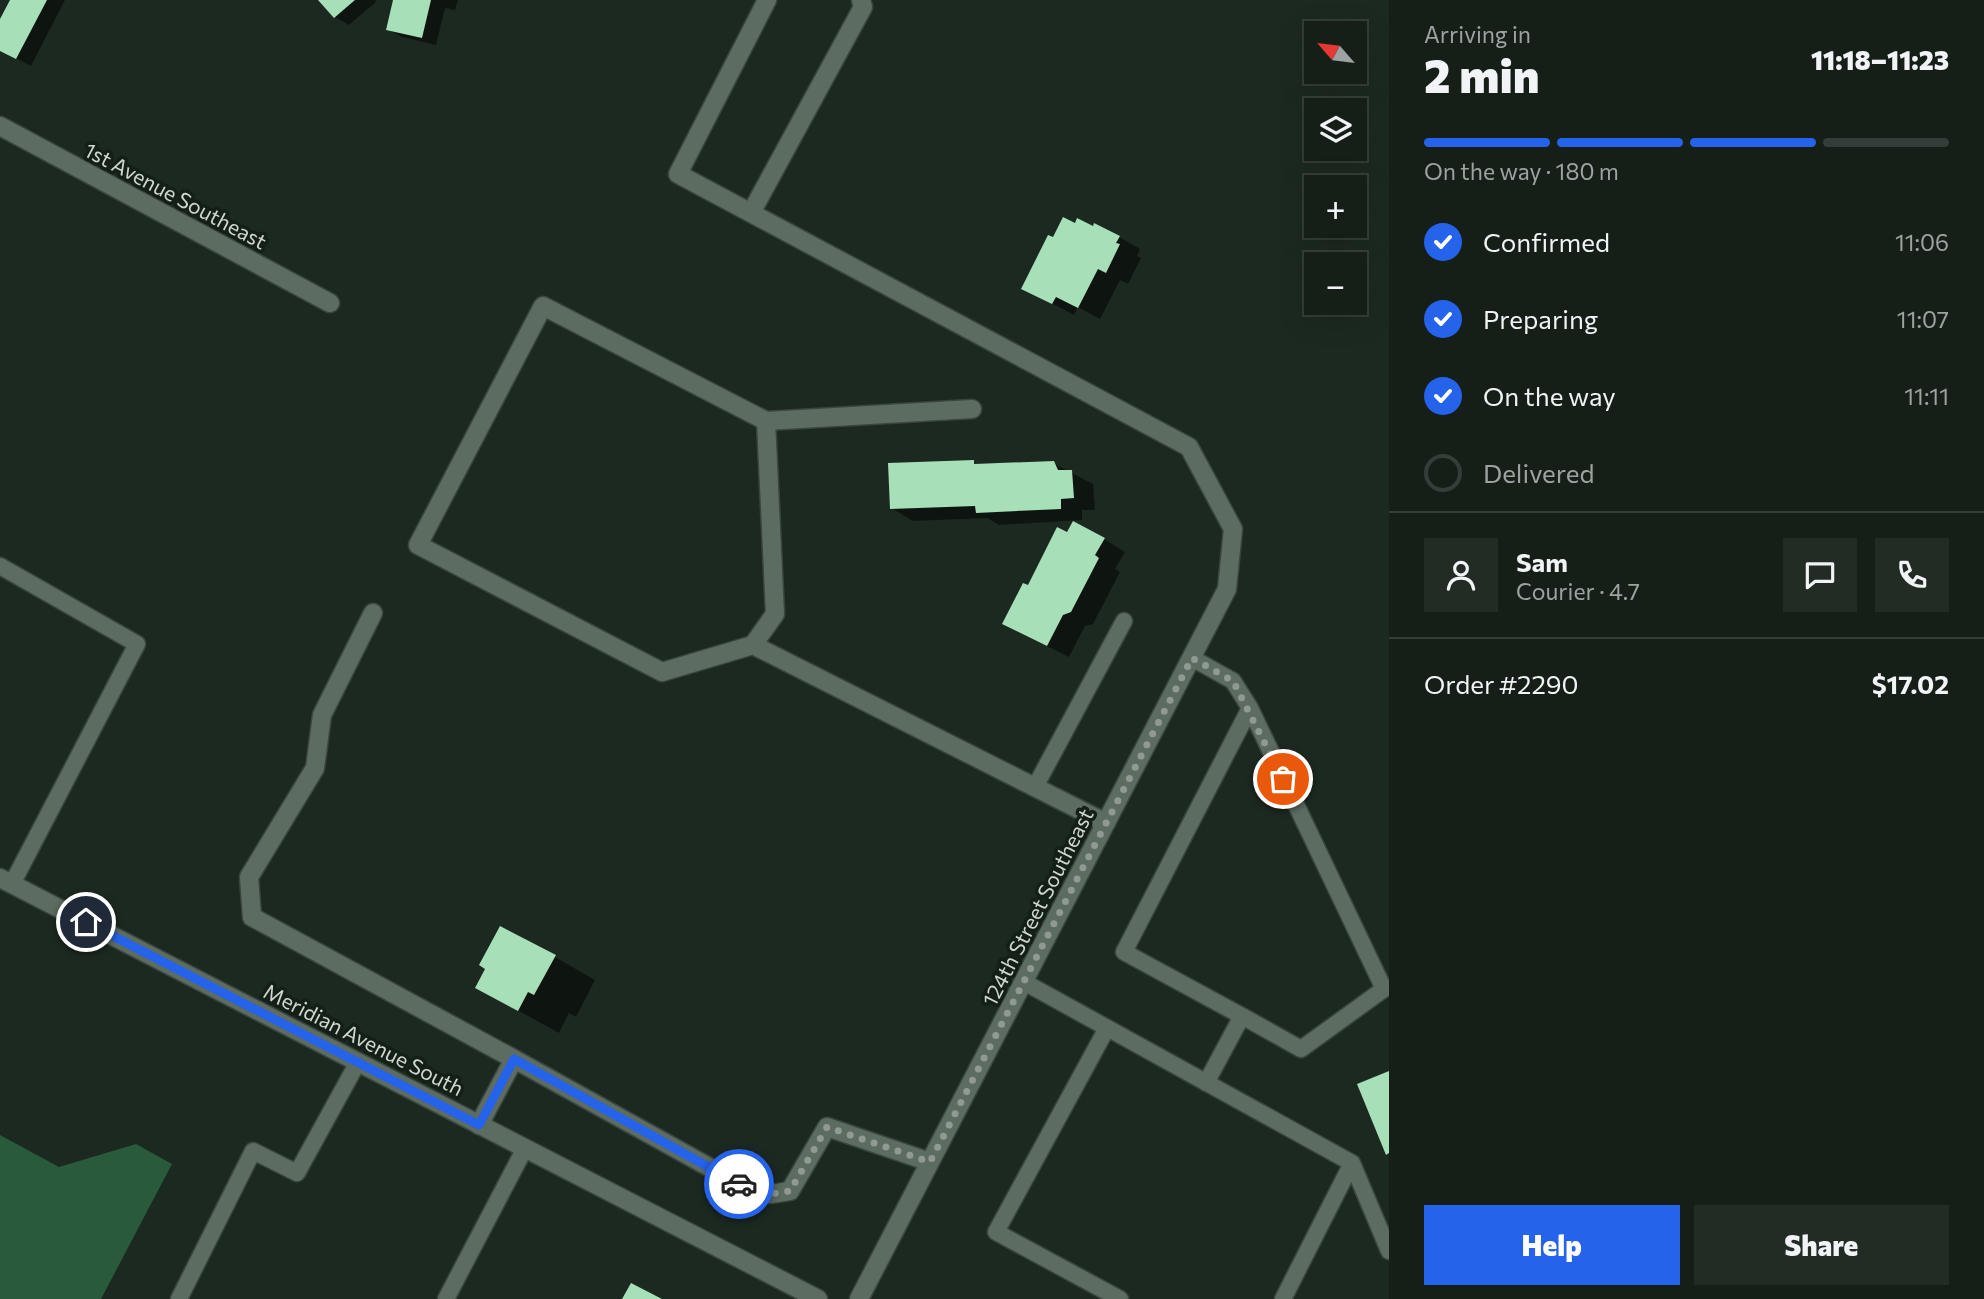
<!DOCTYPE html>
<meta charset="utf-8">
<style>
:root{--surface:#151f18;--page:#222c25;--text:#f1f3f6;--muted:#9da2a2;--line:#343d37;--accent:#2563eb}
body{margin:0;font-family:Commissioner,sans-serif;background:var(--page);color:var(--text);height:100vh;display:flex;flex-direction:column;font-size:26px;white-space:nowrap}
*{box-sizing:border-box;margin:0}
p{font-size:23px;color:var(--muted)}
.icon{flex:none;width:38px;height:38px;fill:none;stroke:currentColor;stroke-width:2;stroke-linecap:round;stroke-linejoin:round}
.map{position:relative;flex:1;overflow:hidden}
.panel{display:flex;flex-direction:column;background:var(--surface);width:595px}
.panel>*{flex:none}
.needle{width:46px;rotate:298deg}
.controls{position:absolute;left:1304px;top:21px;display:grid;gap:14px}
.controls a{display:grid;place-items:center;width:63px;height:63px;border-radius:0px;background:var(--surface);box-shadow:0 7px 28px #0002,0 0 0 2px var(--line);font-size:35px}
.pin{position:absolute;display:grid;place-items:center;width:60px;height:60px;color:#fff;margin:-30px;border:4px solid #fff;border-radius:50%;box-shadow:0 2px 7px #0007}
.courier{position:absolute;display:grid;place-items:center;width:70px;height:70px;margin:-35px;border:5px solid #2563eb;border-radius:50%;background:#fff;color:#222;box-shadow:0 2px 9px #0007}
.overview em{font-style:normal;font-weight:800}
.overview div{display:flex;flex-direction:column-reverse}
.overview{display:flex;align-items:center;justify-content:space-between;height:119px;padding:0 35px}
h1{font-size:46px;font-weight:800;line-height:52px}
.bar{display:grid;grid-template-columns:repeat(4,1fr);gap:10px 7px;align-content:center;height:84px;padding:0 35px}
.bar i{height:9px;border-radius:5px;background:var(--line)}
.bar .active{background:var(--accent)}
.bar p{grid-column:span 4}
.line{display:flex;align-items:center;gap:18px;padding:0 35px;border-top:2px solid var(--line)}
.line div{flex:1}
.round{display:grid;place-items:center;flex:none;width:74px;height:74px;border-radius:0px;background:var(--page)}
ol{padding:0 35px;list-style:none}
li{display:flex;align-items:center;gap:21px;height:77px}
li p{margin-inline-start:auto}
li .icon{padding:7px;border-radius:50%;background:var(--accent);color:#fff;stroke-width:4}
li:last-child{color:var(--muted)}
li i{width:38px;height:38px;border:4px solid var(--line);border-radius:50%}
.button{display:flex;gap:14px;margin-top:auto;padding:14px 35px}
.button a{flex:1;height:80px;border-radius:0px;background:var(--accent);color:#fff;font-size:28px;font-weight:800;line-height:80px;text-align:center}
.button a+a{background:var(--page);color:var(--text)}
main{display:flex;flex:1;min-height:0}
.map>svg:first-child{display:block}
.green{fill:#295a3c}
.shadow{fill:#0007}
.building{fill:#a7dfb8}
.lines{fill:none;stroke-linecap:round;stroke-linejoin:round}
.service-casing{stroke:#3a453d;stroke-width:19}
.minor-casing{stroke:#3a453d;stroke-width:21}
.tertiary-casing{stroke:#3a453d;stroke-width:21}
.service{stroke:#5d6c61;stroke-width:16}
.minor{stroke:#5d6c61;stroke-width:18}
.tertiary{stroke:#5d6c61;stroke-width:18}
.done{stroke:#909a92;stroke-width:7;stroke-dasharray:0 12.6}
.route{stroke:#2563eb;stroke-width:9}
.labels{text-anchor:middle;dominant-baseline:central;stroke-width:7;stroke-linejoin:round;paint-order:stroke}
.street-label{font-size:21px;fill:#ced7d0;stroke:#131f17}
</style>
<main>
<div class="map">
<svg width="1389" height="1299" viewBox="0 0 1389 1299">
<rect width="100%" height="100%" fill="#1c2920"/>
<path class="green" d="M0 1135 59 1167 136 1144 172 1164 101 1299H0Z"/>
<path class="shadow" d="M12 0H65L31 66 0 50V23Z
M321 0H375L376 2 349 25 335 17Z
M395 0H458L455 10 445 8 436 45 402 37 388 29Z
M1119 237 1140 249 1137 256 1141 258 1128 284 1120 280 1100 319 1078 307 1074 315 1023 288Z
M1053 463 1093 484 1095 510H1082V520L999 525 987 518 913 521 891 508 890 465Z
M1068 534 1104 539 1125 552 1115 569 1120 572 1093 624 1085 626 1069 657 1026 636 1028 588Z
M555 957 595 980 576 1017 569 1013 559 1033 477 988 487 968Z"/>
<path class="building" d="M10 0H47L16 59 0 51V19Z
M318 0H355L334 18Z
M393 0H431L422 38 386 30Z
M1063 217 1075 223 1077 218 1093 226 1094 223 1120 236 1116 243 1120 244 1106 273 1098 269 1078 308 1056 297 1052 304 1021 289 1048 235 1053 237Z
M974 460V464L1054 461 1058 470H1072L1074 498 1061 499V509L976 513 975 506 890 509 888 463Z
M1073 521 1105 538 1095 555 1099 558 1071 612 1063 615 1047 646 1002 624 1023 583 1028 585 1057 527 1067 532Z
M500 926 556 955 534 995 528 992 518 1011 475 988 485 969 479 965Z
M1389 1071V1153L1386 1155 1357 1084Z
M631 1283 662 1299H622Z"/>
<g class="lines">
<g class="service-casing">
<path id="service" d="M0 566 137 644 12 884
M1192 658 1233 681 1250 708 1124 952 1242 1016 1206 1083
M1035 787 1124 621
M1024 982 1352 1163 1389 1251
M1242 1016 1301 1049 1384 989 1250 708
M1107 1028 996 1232 1120 1299
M179 1299 253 1151 297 1173 358 1062
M446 1299 525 1148
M1283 1299 1352 1163"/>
</g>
<g class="minor-casing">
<path id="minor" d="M767 0 678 174 1189 447 1233 529 1227 589 859 1299
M0 126 330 303
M751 213 863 7 861 0
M766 421 972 409
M373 613 322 715 315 768 249 877 252 917 514 1059
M753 645 775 614 766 421 543 306 418 545 662 672 753 645 1106 823
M479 1125 514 1059 745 1187 771 1194 790 1191 827 1127 930 1162"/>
</g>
<g class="tertiary-casing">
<path id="tertiary" d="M0 878 818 1299"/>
</g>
<use href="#service" class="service"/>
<use href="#minor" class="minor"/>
<use href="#tertiary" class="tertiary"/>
</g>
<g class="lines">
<path class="done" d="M739 1184 771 1194 790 1191 827 1127 930 1162 1192 658 1233 681 1283 779"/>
<path class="route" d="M86 922 479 1125 514 1059 739 1184"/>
</g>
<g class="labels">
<g class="street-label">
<text transform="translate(176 195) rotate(28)">1st Avenue Southeast</text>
<text transform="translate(1037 907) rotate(-63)">124th Street Southeast</text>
<text transform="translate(364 1039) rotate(27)">Meridian Avenue South</text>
</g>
</g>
</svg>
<div class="controls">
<a><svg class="needle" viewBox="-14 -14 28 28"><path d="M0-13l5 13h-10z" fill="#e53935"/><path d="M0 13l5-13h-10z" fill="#9da2a2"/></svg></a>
<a><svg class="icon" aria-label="layers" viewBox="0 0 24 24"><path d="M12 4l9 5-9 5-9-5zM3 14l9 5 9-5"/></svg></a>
<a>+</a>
<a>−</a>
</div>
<div class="pin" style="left:1283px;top:779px;background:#ea580c"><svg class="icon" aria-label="bag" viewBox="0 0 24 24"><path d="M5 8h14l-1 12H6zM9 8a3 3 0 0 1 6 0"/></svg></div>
<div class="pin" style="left:86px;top:922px;background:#1f2937"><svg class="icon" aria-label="home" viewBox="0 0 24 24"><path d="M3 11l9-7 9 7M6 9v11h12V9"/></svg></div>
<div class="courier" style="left:739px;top:1184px"><svg class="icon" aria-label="car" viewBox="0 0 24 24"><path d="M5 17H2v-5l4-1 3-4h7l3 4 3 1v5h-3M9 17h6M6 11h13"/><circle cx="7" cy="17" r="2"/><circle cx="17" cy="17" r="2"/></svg></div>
</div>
<section class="panel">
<div class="overview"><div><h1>2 min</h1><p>Arriving in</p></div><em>11:18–11:23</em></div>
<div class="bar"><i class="active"></i><i class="active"></i><i class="active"></i><i></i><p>On the way · 180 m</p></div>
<ol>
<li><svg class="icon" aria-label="check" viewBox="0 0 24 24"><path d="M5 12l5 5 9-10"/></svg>Confirmed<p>11:06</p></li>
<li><svg class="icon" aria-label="check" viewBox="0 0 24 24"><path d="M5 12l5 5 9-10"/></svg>Preparing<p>11:07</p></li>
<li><svg class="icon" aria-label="check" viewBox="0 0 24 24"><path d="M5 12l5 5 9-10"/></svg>On the way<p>11:11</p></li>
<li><i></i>Delivered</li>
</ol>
<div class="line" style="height:126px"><a class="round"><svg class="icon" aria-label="person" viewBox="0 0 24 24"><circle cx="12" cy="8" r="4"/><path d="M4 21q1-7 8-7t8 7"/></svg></a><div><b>Sam</b><p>Courier · 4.7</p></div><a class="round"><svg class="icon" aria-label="chat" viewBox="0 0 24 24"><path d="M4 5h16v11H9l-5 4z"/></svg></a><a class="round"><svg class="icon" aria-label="phone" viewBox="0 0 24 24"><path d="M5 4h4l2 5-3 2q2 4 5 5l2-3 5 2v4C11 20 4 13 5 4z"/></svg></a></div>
<div class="line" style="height:91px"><div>Order #2290</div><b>$17.02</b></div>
<div class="button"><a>Help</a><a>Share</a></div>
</section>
</main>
